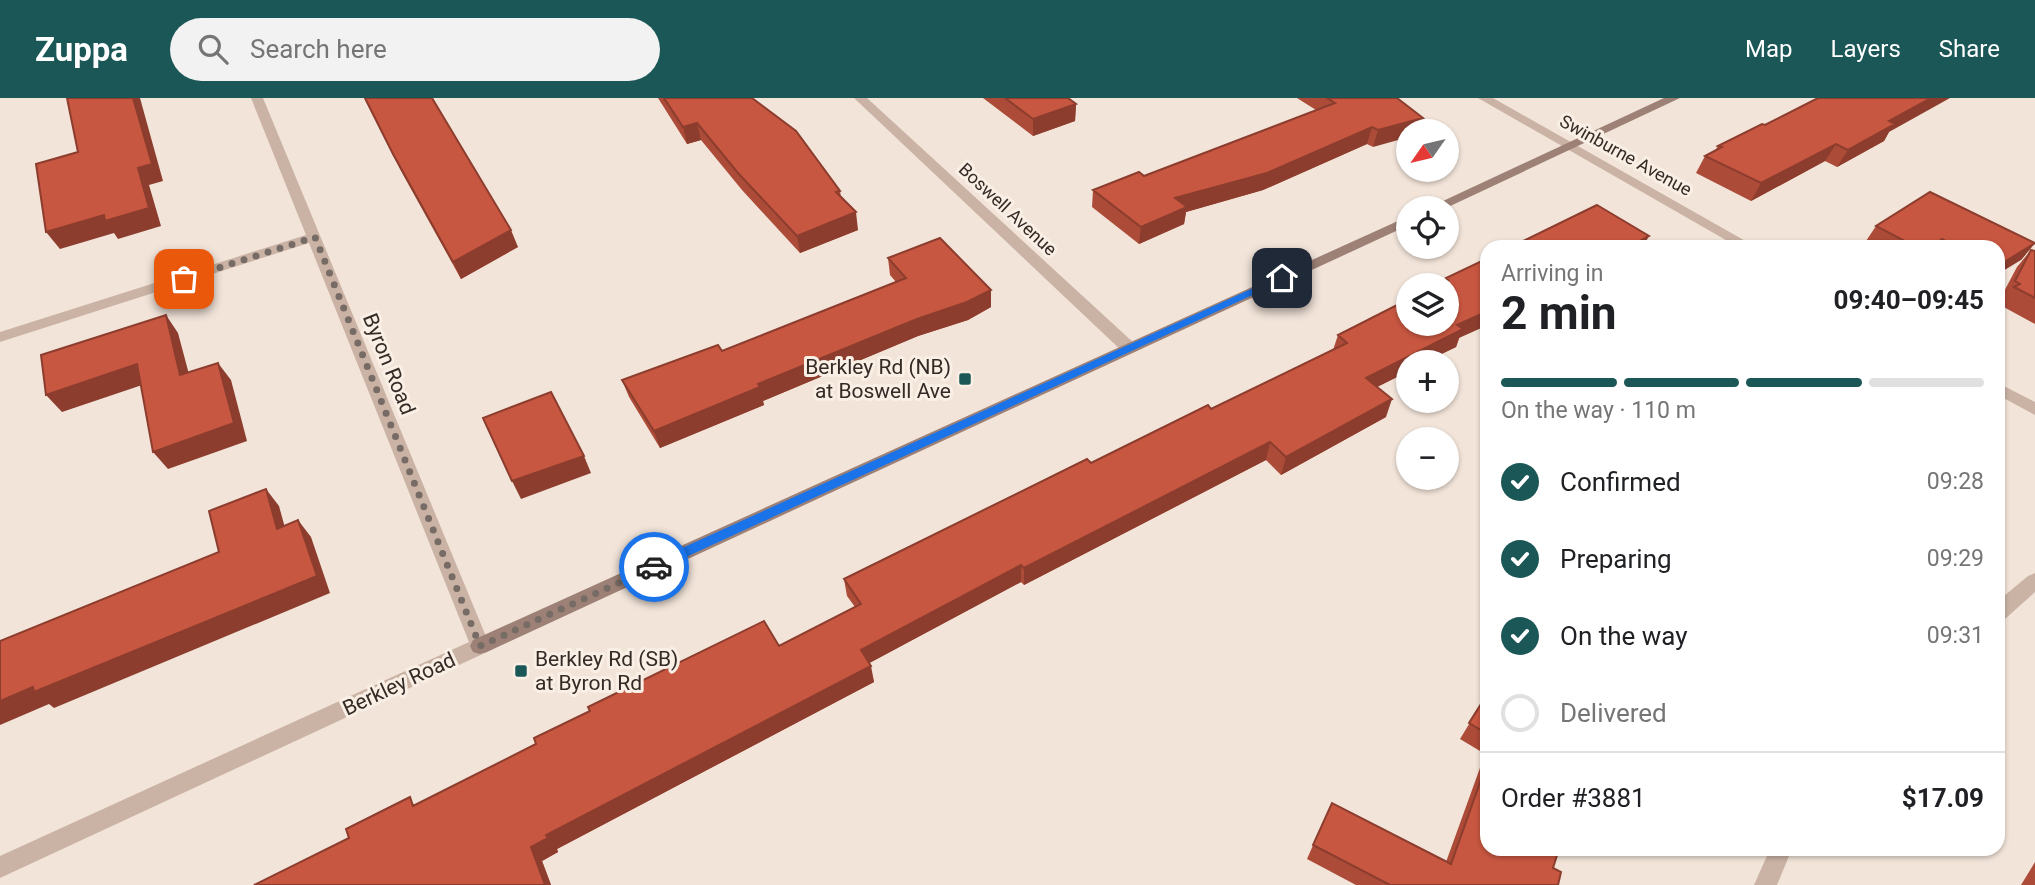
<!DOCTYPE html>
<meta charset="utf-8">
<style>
:root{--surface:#fff;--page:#f2f2f2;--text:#202124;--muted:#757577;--line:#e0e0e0;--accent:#1b5756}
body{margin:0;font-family:Roboto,sans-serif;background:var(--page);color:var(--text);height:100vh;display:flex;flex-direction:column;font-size:26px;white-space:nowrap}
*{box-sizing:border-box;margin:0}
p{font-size:23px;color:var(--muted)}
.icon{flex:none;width:38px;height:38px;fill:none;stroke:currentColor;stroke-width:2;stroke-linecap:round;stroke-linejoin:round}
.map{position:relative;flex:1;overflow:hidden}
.details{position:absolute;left:1480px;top:142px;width:525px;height:616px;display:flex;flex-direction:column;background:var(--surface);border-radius:21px;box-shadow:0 2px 5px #0004}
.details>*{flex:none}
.needle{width:46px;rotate:236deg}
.fabs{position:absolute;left:1396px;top:21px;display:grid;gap:14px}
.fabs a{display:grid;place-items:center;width:63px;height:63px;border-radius:50%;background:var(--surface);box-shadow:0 2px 5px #0004;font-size:35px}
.pin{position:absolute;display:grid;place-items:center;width:60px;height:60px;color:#fff;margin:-30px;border-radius:14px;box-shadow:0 4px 10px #0006}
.courier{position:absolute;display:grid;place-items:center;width:70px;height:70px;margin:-35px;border:5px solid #1a73e8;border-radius:50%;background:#fff;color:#222;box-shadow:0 2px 9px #0007}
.head em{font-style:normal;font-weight:700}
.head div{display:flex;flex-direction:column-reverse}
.head{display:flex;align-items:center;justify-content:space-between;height:119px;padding:0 21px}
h1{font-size:46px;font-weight:700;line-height:52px}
.bar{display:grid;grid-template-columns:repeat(4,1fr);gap:10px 7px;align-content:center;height:84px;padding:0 21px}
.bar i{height:9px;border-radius:5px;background:var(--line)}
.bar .active{background:var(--accent)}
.bar p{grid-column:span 4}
.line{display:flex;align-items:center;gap:18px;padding:0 21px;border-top:2px solid var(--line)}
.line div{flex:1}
ol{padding:0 21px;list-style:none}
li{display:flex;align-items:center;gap:21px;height:77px}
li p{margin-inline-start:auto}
li .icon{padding:7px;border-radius:50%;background:var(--accent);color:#fff;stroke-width:4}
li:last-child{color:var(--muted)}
li i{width:38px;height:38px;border:4px solid var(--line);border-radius:50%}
header{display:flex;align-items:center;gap:42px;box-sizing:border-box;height:98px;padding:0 35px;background:var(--accent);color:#fff}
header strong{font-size:33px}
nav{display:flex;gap:38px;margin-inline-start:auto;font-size:24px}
.search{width:490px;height:63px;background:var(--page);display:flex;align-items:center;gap:18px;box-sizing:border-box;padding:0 24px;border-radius:38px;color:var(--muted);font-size:26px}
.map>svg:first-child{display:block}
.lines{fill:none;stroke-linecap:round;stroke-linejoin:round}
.street{fill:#cab3a5;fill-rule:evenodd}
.secondary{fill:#9d8176;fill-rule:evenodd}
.wall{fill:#ac4b38}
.shaded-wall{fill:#8c3d2e}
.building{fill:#c85741;stroke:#8c3d2e;stroke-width:2}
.route{fill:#1a73e8}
.done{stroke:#776b65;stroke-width:7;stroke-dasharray:0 12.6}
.poi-dot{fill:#1b5756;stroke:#f9efe5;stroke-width:2.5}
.labels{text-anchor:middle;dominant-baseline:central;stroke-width:6;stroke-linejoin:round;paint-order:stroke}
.far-street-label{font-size:18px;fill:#352a26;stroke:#f9efe5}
.street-label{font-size:21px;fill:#352a26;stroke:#f9efe5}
.poi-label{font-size:21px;fill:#352a26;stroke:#f9efe5;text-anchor:end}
</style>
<header>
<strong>Zuppa</strong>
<div class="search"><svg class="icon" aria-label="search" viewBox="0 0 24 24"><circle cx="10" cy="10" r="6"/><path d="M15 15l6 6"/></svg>Search here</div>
<nav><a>Map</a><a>Layers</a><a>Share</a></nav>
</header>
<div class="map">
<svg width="2035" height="787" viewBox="0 0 2035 787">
<rect width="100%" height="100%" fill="#f2e4d9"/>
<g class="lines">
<path class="street" d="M251 0H263L490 548 487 554 0 780V758L469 544 309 145 0 244V234L306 137Z
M854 0H867L1135 246 1137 250 1135 254H1123Z
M1478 0H1493L1756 149H1738Z
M1998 285 2035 304V317L1998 297Z
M2035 475V494L2005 521 1998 523V503L2028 478Z
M1770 751H1792L1777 787H1754Z"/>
<path class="secondary" d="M1664 0H1680L1446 110H1428Z
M1409 118V127L487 554 480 556 473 554 470 548 473 542Z"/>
</g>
<path class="wall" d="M364 0 518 149 461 181 401 73Z
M658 0H752L840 93 841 99 858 132 800 155 742 92 701 42 687 46Z
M983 0H1068L1076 6 1075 23 1033 38Z
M1297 0H1397L1373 49 1367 46 1263 92 1186 114 1184 126 1139 146 1092 109 1093 92 1144 78 1316 12Z
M1765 27 1889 34 1884 43 1837 69 1825 63 1751 103 1696 75 1705 58 1715 53 1718 48Z
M1876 128 2035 145 2021 162 1998 149H1870L1864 146Z
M2031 152 2035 153V226L2000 207 2004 202 2000 201 2017 169Z
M888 160 991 209 968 222 918 238 763 303 764 307 660 350 629 299 622 282 722 253 896 184 890 177Z
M1488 160 1456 249 1425 264H1409V273L1377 289 1386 319 1281 377 1266 362 1024 487 1021 484 869 565 874 584 557 751 558 754 542 763 551 787H254L416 707 779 548 855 509 847 498 844 481 1091 365 1211 311 1333 252 1338 237 1444 183 1446 180Z
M1488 595V751L1553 770 1558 787H1356L1307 761 1325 720 1446 764 1485 656 1460 641Z
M2035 764V787H2021Z"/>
<path class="shaded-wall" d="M133 0H140L163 83 149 87 161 128 118 141 114 135 60 151 46 134 138 70Z
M1931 0H1950L1889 34 1884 43 1837 69 1848 52 1889 23Z
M1076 6 1075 23 1033 38V21Z
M1423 20 1419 33H1409V39L1373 49 1378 32Z
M697 25 701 42 687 46 683 29Z
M1372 29 1367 46 1263 92 1186 114 1184 126 1139 146 1141 129 1175 100Z
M1836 46 1825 63 1751 103 1761 85Z
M856 114 858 132 800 155 797 138Z
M511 132 518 149 461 181 453 164Z
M1649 138 1643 149H1629Z
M1942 141 1937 149H1931Z
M2035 145 2021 162 1998 176V168Z
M991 192V209L968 222 918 238 763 303 764 307 660 350 654 333 758 286Z
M1488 213V227L1459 240 1456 249 1425 264H1409V273L1361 297 1366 280 1457 227Z
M166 217 178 235 194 295 180 277Z
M218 265 231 282 247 343 168 371 153 354Z
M137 266 151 284 62 314 46 297Z
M1392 301 1386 319 1281 377 1286 359Z
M1270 344 1266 362 1024 487V470Z
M584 358 591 375 521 401 512 383Z
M266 391 279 408 290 448 277 431Z
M298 422 311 439 330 495 54 610 49 606 0 627V603Z
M1021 467V484L864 568 861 552Z
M871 568 874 584 557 751 558 754 542 763 551 787H545L531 749 546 737Z"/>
<path class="building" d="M67 0H133L152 66 138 70 149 110 105 123 104 117 46 134 36 66 78 54Z
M365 0H432L511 132 453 164 393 56Z
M664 0H752L796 33 840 93 836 94 856 114 797 138 738 75 697 25 683 29Z
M1005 0H1068L1076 6 1033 21Z
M1327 0H1397L1423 20 1378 32 1372 29 1267 75 1175 100 1187 109 1141 129 1093 92 1139 74 1144 78 1335 5Z
M1818 0H1931L1889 23 1895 26 1848 52 1836 46 1761 85 1705 58 1722 49 1718 48 1762 26 1765 27Z
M1930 94 2035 145 1998 168V149H1956L1942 141 1931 149H1916L1876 128Z
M1597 107 1649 138 1629 149H1511Z
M940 140 991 192 967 204 917 221 758 286 760 289 654 333 622 282 718 247 722 253 906 180 888 160Z
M2031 152 2035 153V200L2014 189 2020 186 2015 183Z
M1488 160V213L1457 227 1463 231 1366 280 1392 301 1286 359 1270 344 1024 470 1021 467 861 552 871 568 546 737 548 740 531 749 545 787H254L349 740 346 731 410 699 413 708 536 646 534 640 590 613 588 609 764 523 779 548 861 506 844 481 1087 361 1091 365 1208 307 1211 311 1347 245 1338 237 1409 201V226H1447V187H1437L1448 182 1446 180Z
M166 217 180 277 218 265 234 325 153 354 137 266 46 297 41 257Z
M551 294 584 358 512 383 483 320Z
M266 391 277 431 298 422 317 478 34 594 33 589 0 603V543L219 454 209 413Z
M1488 595V636L1469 625Z
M1488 662V751H1559L1553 770 1561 774 1558 787H1390L1313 747 1332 705 1451 766Z"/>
<path class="route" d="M1282 177 1286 180 1285 182 658 472H649L648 469 649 465Z"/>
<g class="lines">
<path class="done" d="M184 181 315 139 480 548 654 469"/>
</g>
<g class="poi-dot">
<rect x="958" y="274" width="14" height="14" rx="3.5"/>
<rect x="514" y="566" width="14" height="14" rx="3.5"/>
</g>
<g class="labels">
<g class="far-street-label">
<text transform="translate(1626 57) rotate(29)">Swinburne Avenue</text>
<text transform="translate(1008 111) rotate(43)">Boswell Avenue</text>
</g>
<g class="street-label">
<text transform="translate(389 266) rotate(68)">Byron Road</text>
<text transform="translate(399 586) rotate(-25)">Berkley Road</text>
</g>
<g class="poi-label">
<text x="951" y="269">Berkley Rd (NB)<tspan x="951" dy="24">at Boswell Ave</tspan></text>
<text x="535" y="561" text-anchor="start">Berkley Rd (SB)<tspan x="535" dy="24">at Byron Rd</tspan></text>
</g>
</g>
</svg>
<div class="fabs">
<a><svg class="needle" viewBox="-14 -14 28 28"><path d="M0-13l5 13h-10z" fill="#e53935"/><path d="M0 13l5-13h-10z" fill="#757577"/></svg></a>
<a><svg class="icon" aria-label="locate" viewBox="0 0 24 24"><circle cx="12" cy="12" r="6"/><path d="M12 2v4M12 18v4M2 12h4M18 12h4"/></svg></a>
<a><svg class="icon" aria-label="layers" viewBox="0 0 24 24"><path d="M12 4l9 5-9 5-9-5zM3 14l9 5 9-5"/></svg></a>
<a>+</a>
<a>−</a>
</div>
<div class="pin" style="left:184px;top:181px;background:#ea580c"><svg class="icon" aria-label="bag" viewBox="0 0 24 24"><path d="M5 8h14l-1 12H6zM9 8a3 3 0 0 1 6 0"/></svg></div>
<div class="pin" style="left:1282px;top:180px;background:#1f2937"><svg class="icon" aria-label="home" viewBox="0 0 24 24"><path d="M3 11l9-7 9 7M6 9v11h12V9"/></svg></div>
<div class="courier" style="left:654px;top:469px"><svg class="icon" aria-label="car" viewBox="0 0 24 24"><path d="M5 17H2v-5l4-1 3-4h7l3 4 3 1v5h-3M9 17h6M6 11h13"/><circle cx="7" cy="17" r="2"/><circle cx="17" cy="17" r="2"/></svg></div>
<section class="details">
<div class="head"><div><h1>2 min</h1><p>Arriving in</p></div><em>09:40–09:45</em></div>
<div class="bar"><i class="active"></i><i class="active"></i><i class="active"></i><i></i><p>On the way · 110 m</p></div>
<ol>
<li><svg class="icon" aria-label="check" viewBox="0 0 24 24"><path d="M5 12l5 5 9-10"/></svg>Confirmed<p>09:28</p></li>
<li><svg class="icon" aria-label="check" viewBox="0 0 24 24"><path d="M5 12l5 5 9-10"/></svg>Preparing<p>09:29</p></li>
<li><svg class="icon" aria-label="check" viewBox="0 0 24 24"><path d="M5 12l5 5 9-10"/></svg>On the way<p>09:31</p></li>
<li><i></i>Delivered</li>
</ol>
<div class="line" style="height:91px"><div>Order #3881</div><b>$17.09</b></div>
</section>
</div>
